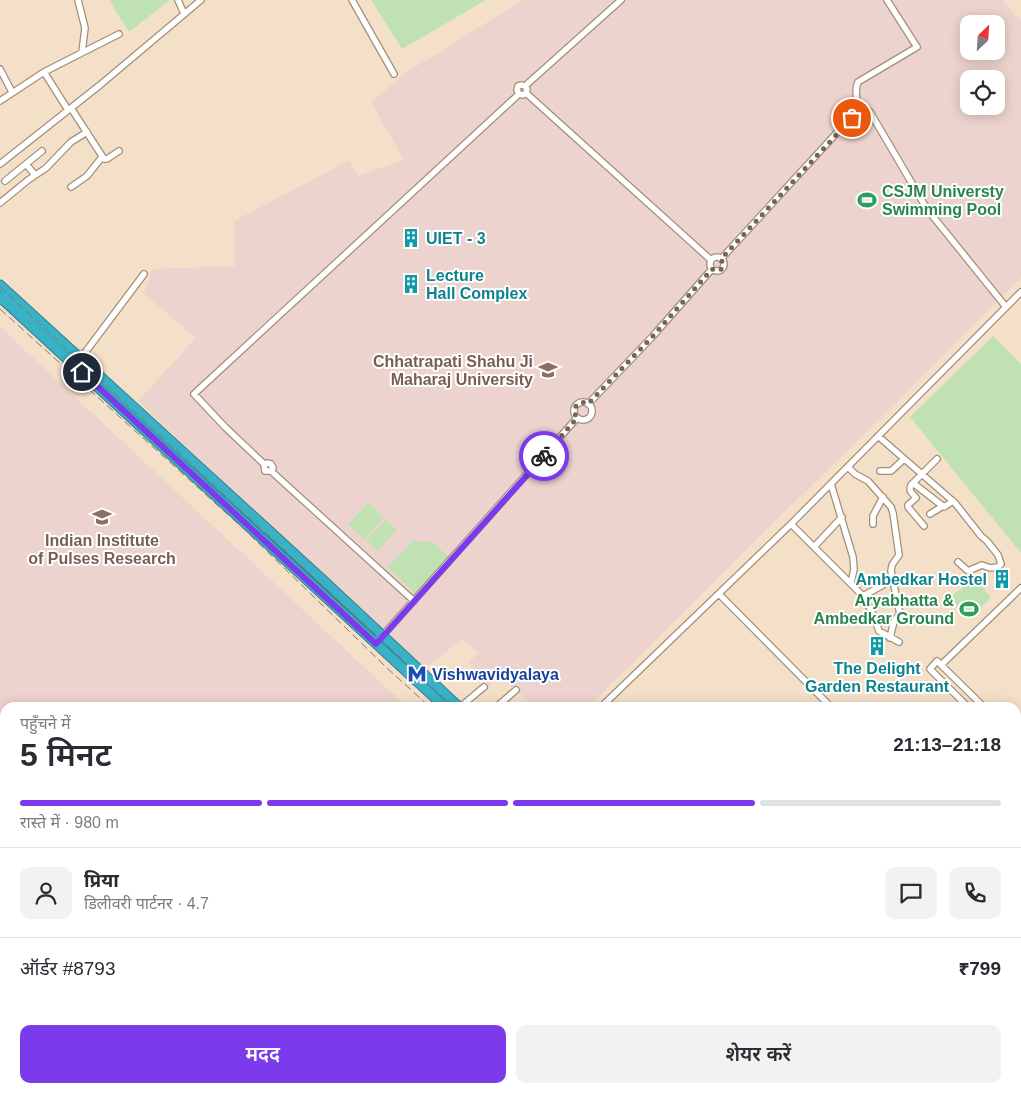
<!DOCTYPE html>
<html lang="hi">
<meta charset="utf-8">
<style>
:root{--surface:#fff;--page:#f2f2f3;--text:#2b2b33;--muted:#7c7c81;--line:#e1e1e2;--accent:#7c3aed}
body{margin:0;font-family:Helvetica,"Noto Sans Devanagari",sans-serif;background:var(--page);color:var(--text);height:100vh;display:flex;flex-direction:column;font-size:19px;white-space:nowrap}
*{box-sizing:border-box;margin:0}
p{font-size:16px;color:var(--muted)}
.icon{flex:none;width:28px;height:28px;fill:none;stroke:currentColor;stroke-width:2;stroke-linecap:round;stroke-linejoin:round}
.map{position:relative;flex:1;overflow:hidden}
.sheet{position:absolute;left:0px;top:702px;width:1021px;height:391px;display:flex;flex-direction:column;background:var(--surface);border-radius:15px 15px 0 0;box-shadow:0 2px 12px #0003}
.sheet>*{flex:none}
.needle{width:32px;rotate:25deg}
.fabs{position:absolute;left:960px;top:15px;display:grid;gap:10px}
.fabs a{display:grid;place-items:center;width:45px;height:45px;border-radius:10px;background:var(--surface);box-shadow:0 2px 12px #0003;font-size:25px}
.pin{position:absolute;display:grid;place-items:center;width:42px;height:42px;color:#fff;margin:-21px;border:2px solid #fff;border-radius:50%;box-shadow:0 1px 5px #0007}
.courier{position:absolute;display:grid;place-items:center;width:50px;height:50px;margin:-25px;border:4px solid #7c3aed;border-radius:50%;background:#fff;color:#222;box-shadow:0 1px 6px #0007}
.head em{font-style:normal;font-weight:600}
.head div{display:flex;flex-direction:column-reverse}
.head{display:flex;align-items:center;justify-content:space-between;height:85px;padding:0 20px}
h1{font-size:32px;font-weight:600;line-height:38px}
.bar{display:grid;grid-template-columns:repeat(4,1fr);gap:8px 5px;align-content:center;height:60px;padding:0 20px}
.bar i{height:6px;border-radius:4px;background:var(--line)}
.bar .active{background:var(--accent)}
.bar p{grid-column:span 4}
.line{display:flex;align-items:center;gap:12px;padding:0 20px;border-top:1px solid var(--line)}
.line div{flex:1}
.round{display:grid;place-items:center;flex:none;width:52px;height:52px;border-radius:10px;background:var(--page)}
.button{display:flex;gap:10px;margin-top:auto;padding:10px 20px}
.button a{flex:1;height:58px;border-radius:10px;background:var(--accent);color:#fff;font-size:20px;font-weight:600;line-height:58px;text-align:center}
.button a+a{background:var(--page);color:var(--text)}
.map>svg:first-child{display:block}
.education{fill:#edd3cd;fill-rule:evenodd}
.green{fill:#c0e2b3}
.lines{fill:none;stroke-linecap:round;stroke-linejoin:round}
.minor-casing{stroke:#a28f78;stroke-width:8}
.highway-casing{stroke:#35818c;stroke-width:11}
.minor{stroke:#fff;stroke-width:5.5}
.highway{stroke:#39b2c8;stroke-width:9}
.rail{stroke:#847768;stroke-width:1;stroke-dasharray:8 4;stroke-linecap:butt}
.done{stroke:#736658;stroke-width:5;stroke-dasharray:0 9}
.route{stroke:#7c3aed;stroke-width:6}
.labels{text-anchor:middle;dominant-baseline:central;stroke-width:4;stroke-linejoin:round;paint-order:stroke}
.leisure-label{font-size:16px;font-weight:bold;fill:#27864d;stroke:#fff;text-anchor:start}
.culture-label{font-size:16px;font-weight:bold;fill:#0d838f;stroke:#fff;text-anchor:start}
.education-label{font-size:16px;font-weight:bold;fill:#785e54;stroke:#fff;text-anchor:end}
.transit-label{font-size:16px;font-weight:bold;fill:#164399;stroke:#fff;text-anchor:start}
</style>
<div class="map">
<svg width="1021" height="1093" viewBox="0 0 1021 1093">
<rect width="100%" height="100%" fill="#f4e0c8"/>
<path class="education" d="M523 0H1002L1021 21V278L588 707H525L530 703 501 676 489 686 469 662 478 653 462 639 423 670 138 401 196 338 144 294 152 269 235 266 234 221 350 160 358 176 404 160 371 102 407 72ZM969 24H996V51H969ZM969 79H996V106H969Z
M0 327 407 707 5 708V1031L0 1025Z
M125 1089H835L840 1093H126Z"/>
<path class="green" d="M109 0H170L129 32Z
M371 0H486L402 49Z
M993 336 1021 364V553L910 417Z
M368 503 384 518 364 539 348 524Z
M386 520 397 530 377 551 366 541Z
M413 540 419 542 431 541 449 557 416 594 387 567Z
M976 579 991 598 968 619 949 597Z
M1016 918 1021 925V970L1016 963Z
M1016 1058 1021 1062V1087L1013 1093H889L885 1089H1016Z"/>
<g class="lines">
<g class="minor-casing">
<path id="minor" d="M78 0 85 28 82 52
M178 0 184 14
M352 0 394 74
M0 69 12 92
M44 72 68 110
M525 86 621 0
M526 93 523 95 519 94 517 90 518 86 522 85 525 86 527 89 526 93 711 260
M0 101 44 72 119 34
M857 107 864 108 870 112 927 209 1006 307
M71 108 104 159H107L119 151
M0 164 100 85 201 0
M26 164 35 175
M5 181 42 151
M71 187 87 176 102 157
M0 203 28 180 46 168 71 142 87 132
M710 264a7 7 0 1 1 14 0a7 7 0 1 1-14 0Z
M721 259 855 113C860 103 853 92 858 82L917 47 887 0
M81 358 144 274
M574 411a9 9 0 1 1 18 0a9 9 0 1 1-18 0Z
M588 404 652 337 712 269
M878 436 955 503 981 536 987 541 998 555 1001 564 998 567 990 568 982 565 968 571 958 562
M264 464 267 463 271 464 273 468 271 471H265L264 464 225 427 194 394 519 94
M848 467 855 474 868 481 891 507 893 513 899 555 892 565 891 571 900 614 894 621 890 638
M271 471 414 601
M880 471H891L904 459
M913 483 944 507 953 501
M831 484 853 557 854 569 851 583
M930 514 943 506
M791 524 863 596 873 614 879 631 899 642
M873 524V516L883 497
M924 526 908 507V505L916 498C913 493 908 492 911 485L937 459
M814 547 842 517
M719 594 832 708
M863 596 883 585
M376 643 577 418
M941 665 1021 588
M460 707 484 687
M495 708 516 690
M600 708 791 524 1021 292
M969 708 930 669 937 661 985 708
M1016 737 1021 742
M1016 754 1021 758
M1016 817 1021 813
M1016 855 1020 852
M0 881 5 878
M0 890 5 895
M0 1060 5 1065
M26 1089 30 1093
M107 1089 108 1093
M332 1089 335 1093
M452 1089 454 1093
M62 1093 67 1089
M70 1093 75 1089"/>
</g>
<g class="highway-casing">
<path id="highway" d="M0 285 324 581 460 708
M0 297 446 708
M862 1089 866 1093
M871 1089 875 1093"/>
</g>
<use href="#minor" class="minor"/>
<use href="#highway" class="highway"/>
<path class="rail" d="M0 287 455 708
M0 309 245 530 387 668 431 708
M847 1089 852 1093
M865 1089 869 1093"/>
</g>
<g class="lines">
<path class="done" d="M544 456 577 418 574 412 576 406 582 402 588 404 652 337 712 269 717 271 722 269 723 264 721 259 852 118"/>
<path class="route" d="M82 372 376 644 544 456"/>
</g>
<defs>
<g id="stadium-bare" transform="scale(1.5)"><path d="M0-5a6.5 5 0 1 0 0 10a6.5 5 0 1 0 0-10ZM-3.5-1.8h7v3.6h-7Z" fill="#2e9e5b" stroke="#fff" stroke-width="2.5" paint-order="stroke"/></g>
<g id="building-bare" transform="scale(1.5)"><path d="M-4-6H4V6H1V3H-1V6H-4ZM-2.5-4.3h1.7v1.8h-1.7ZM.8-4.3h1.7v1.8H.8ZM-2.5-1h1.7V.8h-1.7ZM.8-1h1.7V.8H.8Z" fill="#0f9aa8" stroke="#fff" stroke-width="2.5" paint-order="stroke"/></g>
<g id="university-bare" transform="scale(1.5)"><path d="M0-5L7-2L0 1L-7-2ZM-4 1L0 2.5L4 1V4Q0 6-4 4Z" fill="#8d6e63" stroke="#fff" stroke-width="2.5" paint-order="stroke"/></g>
<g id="metro-bare" transform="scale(1.5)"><path d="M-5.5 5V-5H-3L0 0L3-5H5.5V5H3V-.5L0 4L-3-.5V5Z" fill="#1a4fb4" stroke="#fff" stroke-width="2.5" paint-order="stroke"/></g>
</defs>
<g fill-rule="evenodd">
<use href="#stadium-bare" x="867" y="200"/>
<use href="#building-bare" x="411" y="238"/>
<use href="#building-bare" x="411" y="284"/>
<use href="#university-bare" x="548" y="370"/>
<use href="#university-bare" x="102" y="517"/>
<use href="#building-bare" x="1002" y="579"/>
<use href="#stadium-bare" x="969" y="609"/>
<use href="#building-bare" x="877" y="646"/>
<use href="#metro-bare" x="417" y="674"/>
</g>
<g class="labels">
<g class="leisure-label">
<text x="882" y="191">CSJM Universty<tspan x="882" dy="18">Swimming Pool</tspan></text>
<text x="954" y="600" text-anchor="end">Aryabhatta &amp;<tspan x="954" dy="18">Ambedkar Ground</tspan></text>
</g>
<g class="culture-label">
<text x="426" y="238">UIET - 3</text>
<text x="426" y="275">Lecture<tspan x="426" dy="18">Hall Complex</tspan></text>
<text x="987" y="579" text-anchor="end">Ambedkar Hostel</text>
<text x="877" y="668" text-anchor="middle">The Delight<tspan x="877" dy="18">Garden Restaurant</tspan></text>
</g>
<g class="education-label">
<text x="533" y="361">Chhatrapati Shahu Ji<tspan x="533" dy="18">Maharaj University</tspan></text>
<text x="102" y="540" text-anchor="middle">Indian Institute<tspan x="102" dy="18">of Pulses Research</tspan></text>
</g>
<g class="transit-label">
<text x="432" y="674">Vishwavidyalaya</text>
</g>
</g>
</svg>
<div class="fabs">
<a><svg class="needle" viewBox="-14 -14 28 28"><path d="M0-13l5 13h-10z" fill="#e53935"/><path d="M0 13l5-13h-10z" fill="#7c7c81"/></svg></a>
<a><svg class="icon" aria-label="locate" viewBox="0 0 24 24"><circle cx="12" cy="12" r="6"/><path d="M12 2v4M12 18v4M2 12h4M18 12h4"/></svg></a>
</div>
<div class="pin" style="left:852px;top:118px;background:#ea580c"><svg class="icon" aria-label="bag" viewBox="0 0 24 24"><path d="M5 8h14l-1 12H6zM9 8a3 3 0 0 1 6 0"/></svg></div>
<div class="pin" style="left:82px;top:372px;background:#1f2937"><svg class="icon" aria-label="home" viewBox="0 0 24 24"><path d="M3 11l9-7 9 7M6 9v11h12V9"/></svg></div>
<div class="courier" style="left:544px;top:456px"><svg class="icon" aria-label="bike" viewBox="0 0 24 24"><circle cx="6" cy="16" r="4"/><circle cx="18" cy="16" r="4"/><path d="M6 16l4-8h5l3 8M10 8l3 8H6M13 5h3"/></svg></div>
<section class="sheet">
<div class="head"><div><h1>5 मिनट</h1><p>पहुँचने में</p></div><em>21:13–21:18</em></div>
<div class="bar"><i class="active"></i><i class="active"></i><i class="active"></i><i></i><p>रास्ते में · 980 m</p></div>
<div class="line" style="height:90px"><a class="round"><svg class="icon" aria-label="person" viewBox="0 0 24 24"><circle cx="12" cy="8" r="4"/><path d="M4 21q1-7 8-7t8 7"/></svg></a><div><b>प्रिया</b><p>डिलीवरी पार्टनर · 4.7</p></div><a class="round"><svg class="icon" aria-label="chat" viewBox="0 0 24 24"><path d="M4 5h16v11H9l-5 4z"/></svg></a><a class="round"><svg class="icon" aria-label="phone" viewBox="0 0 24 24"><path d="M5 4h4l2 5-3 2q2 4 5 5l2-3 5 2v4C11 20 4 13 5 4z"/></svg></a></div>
<div class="line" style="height:65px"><div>ऑर्डर #8793</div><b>₹799</b></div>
<div class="button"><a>मदद</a><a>शेयर करें</a></div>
</section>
</div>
